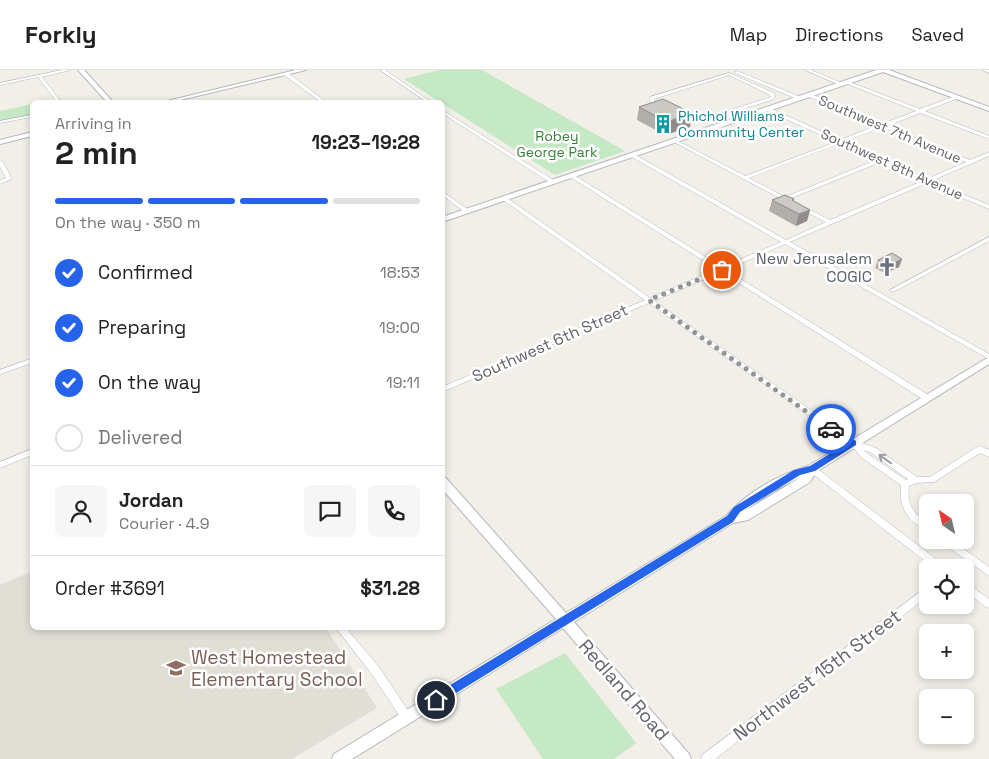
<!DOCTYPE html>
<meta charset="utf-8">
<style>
:root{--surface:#fff;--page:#f6f6f6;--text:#222;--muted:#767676;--line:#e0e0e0;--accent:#2563eb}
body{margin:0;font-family:"Space Grotesk",sans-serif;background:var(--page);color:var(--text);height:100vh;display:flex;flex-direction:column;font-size:19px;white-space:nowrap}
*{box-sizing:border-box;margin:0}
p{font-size:16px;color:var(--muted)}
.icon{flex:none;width:28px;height:28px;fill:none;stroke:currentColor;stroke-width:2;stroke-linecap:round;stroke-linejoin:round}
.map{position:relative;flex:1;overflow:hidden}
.panel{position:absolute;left:30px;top:30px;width:415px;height:530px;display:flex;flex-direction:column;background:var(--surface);border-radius:8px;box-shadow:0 2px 8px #0003}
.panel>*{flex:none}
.needle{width:32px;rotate:326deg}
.fabs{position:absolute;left:919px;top:424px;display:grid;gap:10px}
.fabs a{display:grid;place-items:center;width:55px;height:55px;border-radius:8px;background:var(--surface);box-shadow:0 2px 8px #0003;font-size:25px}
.pin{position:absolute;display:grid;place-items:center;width:42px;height:42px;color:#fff;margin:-21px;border:2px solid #fff;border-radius:50%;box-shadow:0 1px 5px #0007}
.courier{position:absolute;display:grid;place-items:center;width:50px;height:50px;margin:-25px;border:4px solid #2563eb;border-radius:50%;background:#fff;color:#222;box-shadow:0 1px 6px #0007}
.head em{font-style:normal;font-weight:700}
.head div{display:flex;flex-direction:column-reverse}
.head{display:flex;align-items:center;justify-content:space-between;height:85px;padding:0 25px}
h1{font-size:32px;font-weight:700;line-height:38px}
.bar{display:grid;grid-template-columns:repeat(4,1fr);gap:8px 5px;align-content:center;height:60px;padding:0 25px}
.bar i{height:6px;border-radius:4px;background:var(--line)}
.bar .on{background:var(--accent)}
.bar p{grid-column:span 4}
.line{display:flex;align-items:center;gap:12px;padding:0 25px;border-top:1px solid var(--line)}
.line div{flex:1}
.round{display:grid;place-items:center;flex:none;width:52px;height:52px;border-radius:8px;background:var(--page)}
ol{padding:0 25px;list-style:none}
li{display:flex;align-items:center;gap:15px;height:55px}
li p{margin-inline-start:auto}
li .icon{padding:5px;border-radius:50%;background:var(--accent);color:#fff;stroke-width:4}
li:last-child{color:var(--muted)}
li i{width:28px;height:28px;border:2px solid var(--line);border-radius:50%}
header{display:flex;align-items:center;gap:30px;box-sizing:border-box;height:70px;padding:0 25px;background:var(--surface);border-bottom:1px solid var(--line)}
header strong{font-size:24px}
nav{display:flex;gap:28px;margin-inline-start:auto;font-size:18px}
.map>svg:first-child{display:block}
.education{fill:#e1ded6}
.green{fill:#c5e8c5}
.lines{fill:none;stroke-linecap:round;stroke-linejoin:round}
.minor-casing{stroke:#b5b8bc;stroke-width:1}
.tertiary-casing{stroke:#b5b8bc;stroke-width:2}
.minor{fill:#fff;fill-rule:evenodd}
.tertiary{fill:#fff;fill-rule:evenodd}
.wall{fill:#afaea9}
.shaded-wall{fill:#8f8d8a}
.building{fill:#cccac5;stroke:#8f8d8a}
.oneway{stroke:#979a9d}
.route{fill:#2563eb}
.done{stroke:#929495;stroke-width:5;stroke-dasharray:0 9}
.labels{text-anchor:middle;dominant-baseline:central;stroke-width:5;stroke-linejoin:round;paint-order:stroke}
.far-culture-label{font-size:14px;fill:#0d838f;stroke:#fff;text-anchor:start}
.far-street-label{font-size:14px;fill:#5f6368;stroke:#fff}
.far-park-label{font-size:14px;fill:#348238;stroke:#fff}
.worship-label{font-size:16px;fill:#5b616d;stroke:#fff;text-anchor:end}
.street-label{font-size:16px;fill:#5f6368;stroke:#fff}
.near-education-label{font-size:19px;fill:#785e54;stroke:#fff;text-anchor:start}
.near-street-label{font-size:19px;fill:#5f6368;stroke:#fff}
</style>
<header>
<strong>Forkly</strong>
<nav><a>Map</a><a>Directions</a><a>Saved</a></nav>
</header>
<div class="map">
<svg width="989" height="689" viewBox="0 0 989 689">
<rect width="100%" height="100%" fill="#f1efe8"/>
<path class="education" d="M32 501V558H326L377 638 292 689H0V515Z"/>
<path class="green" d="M439 0H482L625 81 555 105 404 9Z
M32 34V45L0 52V41Z
M565 583 636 673 614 689H543L496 619Z"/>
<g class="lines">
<g class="minor-casing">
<path id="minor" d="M62 0H70L42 7 61 32H57L38 7 0 15V13Z
M380 0H385L431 32H427Z
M805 0H811L844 14 840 15Z
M983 0H989V3Z
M737 1 801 27V28L797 29 735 3V2Z
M284 3H288L325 31V32H321L284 5Z
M729 3 774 23 775 27 772 30 743 39 753 44V46H751L739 41 698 52 679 48V47L681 46 698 50 771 27 770 25 729 5 654 29V30L664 36V38H660L650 31V27Z
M847 11 920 39 955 26H959V28L925 41 989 66V69L920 43 887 56 970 90 989 82V86L931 111 989 135V139L927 113 790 172 989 284V289L785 174 726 200 930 326 931 328 930 330H924L721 202 654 231 841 361 856 371 876 378 917 407H930L977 377 980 376 989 380V387L980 383 934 412 916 413 909 416C907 435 912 442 928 453V461C908 452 898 437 901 415L862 388 851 375 649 233 442 322V317L645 230 503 130V128H507L650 228 717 199 570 107V105H574L722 197 781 172 630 86V84H634L786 170 826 152 800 139V137H804L830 150 922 111 881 92 789 129V131L787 132 672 71 676 70 745 106 836 72 766 40V38H770L840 70 878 55 807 26V24H811L882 54 916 41 845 13V12ZM882 57 966 92 927 109 844 72ZM840 73 876 90 785 127 749 108ZM864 380 870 382 908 409 906 410 868 384Z
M442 40 555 111 556 112 551 113 442 43Z
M32 45V47L0 53V51Z
M0 90 3 92 12 109 0 114V110L6 108 0 97Z
M442 121 470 141V143H466L442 125Z
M989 167V171L895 221H891L890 220Z
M30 289H32V293L0 304V300Z
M32 379V385L0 398V392Z
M812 396 815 397 944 495 945 498H934L809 401 808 399 809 397Z
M940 470H951L989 497V506L941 472Z
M965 512 989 529V538L986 537 965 521Z
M928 516V526L715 689H701L702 685Z
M336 558H346L379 597 411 645 412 648 411 651 407 653 403 651 371 603Z"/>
</g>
<g class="tertiary-casing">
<path id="tertiary" d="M78 0H84L113 32H107Z
M296 0H306L172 32H163Z
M876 0H889L989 37V41L883 2 442 152V147Z
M32 62V66L0 74V70Z
M989 287V294L816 402 810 412 748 450 733 453 574 552 689 684 691 689H675L563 558 352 689H332L334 684 556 549 442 419V407L446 408 566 543 726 446C747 422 778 405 808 396ZM801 407 745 441 771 422Z"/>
</g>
<use href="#minor" class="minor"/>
<use href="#tertiary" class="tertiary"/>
</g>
<path class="wall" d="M639 37 690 57 665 65 637 50Z
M794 129 793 131 810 140 807 151 796 156 769 141 772 130Z
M902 189 899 197 885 203 875 198 878 190Z"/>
<path class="shaded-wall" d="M692 43 690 57 665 65 667 52Z
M810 140 807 151 796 156 799 144Z
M902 189 899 197 885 203 888 196Z"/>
<path class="building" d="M663 29 692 43 667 52 639 37Z
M785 125 794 129 792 130 810 140 799 144 772 130Z
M892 183 902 189 888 196 878 190Z"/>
<defs><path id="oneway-shaft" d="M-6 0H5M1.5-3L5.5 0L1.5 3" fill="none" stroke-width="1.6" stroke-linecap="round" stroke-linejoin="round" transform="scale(1.25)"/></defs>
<use class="oneway" href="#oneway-shaft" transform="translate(885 389) rotate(-145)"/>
<path class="route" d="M831 356 856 371V375L815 401 800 405 740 442 733 452 440 633 436 635 432 633 430 630 432 626 727 446 734 437 794 400 810 396 847 373 828 361V357Z"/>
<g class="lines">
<path class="done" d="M722 200 649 230 831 359"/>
</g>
<defs>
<g id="building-bare" transform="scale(1.5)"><path d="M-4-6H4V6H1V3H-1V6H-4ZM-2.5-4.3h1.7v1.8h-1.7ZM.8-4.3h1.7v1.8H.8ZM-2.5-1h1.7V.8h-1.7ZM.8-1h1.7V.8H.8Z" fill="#0f9aa8" stroke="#fff" stroke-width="2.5" paint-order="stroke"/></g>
<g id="church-bare" transform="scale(1.5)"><path d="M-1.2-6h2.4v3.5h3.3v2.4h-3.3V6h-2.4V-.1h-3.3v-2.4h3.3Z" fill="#6b7280" stroke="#fff" stroke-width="2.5" paint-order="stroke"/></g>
<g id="school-bare" transform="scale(1.5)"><path d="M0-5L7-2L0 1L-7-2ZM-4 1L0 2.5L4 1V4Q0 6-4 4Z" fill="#8d6e63" stroke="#fff" stroke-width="2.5" paint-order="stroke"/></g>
</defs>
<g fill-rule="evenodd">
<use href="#building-bare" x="663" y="54"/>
<use href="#church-bare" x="887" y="197"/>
<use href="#school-bare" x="176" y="598"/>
</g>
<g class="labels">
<g class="far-culture-label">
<text x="678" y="46">Phichol Williams<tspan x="678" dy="16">Community Center</tspan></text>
</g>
<g class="far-street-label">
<text transform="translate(890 59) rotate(23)">Southwest 7th Avenue</text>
<text transform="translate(892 94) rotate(24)">Southwest 8th Avenue</text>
</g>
<g class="far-park-label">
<text x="557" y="66">Robey<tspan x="557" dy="16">George Park</tspan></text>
</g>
<g class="worship-label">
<text x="872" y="188">New Jerusalem<tspan x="872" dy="18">COGIC</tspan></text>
</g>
<g class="street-label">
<text transform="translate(550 273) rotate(-24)">Southwest 6th Street</text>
</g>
<g class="near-education-label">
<text x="191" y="587">West Homestead<tspan x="191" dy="22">Elementary School</tspan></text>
</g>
<g class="near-street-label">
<text transform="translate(817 605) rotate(-37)">Northwest 15th Street</text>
<text transform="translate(624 620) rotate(49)">Redland Road</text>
</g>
</g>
</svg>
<div class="fabs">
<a><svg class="needle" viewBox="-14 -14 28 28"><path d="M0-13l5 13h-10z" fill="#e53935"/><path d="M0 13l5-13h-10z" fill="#767676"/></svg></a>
<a><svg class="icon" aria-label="locate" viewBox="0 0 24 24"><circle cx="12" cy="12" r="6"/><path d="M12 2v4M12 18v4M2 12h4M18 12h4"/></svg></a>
<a>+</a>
<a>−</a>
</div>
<div class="pin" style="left:722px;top:200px;background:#ea580c"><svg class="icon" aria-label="bag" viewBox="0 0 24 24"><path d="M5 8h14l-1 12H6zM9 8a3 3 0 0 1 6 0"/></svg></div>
<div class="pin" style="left:436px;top:630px;background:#1f2937"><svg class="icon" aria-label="home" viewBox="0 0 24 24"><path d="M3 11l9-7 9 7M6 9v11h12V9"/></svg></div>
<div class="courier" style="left:831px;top:359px"><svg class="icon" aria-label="car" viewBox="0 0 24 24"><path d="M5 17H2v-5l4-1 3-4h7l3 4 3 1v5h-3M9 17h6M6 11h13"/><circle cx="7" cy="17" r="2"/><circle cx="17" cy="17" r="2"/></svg></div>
<section class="panel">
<div class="head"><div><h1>2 min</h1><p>Arriving in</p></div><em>19:23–19:28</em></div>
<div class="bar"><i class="on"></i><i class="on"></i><i class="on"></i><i></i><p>On the way · 350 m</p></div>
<ol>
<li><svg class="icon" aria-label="check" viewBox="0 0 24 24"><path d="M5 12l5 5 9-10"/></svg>Confirmed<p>18:53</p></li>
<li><svg class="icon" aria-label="check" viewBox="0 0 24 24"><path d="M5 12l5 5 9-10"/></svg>Preparing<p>19:00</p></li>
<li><svg class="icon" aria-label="check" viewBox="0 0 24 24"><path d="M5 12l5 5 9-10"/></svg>On the way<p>19:11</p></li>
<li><i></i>Delivered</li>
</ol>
<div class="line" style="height:90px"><a class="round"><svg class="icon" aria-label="person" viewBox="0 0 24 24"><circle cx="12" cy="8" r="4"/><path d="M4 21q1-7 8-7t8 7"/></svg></a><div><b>Jordan</b><p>Courier · 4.9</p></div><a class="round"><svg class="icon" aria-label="chat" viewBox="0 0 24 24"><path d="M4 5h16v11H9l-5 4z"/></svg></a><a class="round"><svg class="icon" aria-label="phone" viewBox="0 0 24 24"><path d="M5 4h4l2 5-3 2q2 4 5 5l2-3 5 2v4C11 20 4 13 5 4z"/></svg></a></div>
<div class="line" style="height:65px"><div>Order #3691</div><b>$31.28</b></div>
</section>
</div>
